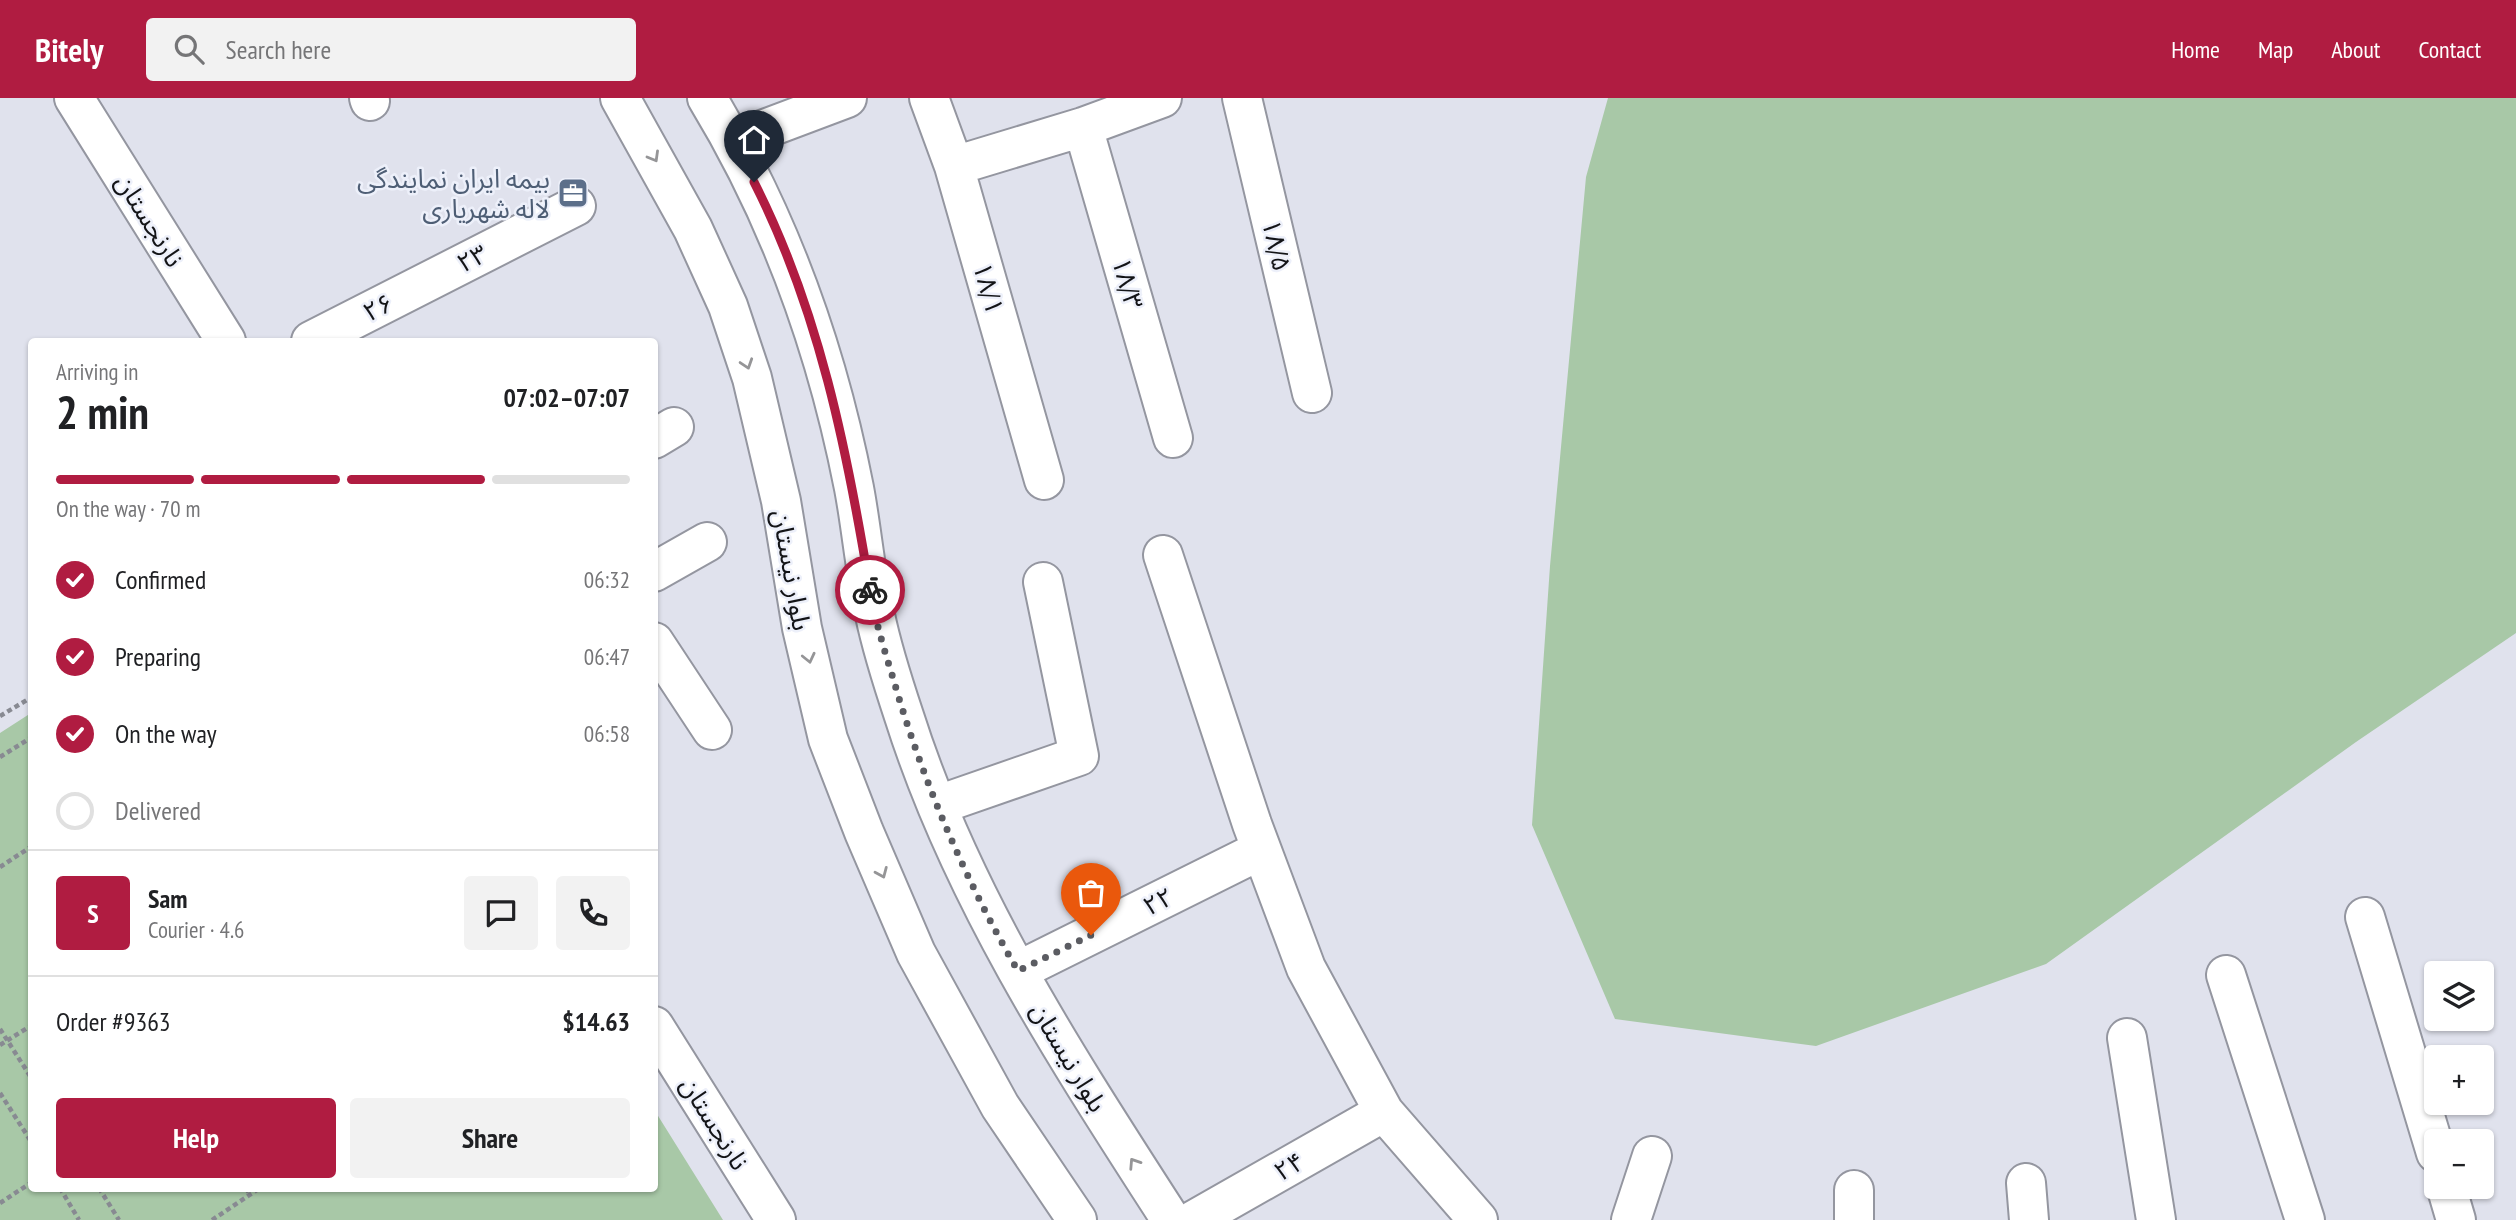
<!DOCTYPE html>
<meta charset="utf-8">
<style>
:root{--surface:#fff;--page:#f2f2f2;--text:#202124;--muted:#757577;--line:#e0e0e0;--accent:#b01c41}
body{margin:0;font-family:"PT Sans Narrow","Noto Sans Arabic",sans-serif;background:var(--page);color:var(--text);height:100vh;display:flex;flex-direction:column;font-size:26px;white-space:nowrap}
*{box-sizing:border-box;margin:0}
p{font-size:23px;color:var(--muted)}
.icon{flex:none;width:38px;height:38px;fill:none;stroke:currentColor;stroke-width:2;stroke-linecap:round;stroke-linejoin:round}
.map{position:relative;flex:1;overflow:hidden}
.details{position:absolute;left:28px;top:240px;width:630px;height:854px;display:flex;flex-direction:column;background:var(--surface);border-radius:7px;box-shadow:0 2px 5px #0004}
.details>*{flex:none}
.fabs{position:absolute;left:2424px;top:863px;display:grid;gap:14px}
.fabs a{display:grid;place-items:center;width:70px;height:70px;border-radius:7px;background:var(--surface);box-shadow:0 2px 5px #0004;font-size:35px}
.pin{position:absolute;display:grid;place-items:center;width:60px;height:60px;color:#fff;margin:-72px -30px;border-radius:50% 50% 50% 0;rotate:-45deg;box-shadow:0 0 7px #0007}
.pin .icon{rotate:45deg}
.courier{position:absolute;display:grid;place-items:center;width:70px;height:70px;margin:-35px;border:5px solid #b01c41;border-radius:50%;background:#fff;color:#222;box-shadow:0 2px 9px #0007}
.head em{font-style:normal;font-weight:700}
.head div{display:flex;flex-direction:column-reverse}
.head{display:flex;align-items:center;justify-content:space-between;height:119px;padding:0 28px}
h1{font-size:46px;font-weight:700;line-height:52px}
.bar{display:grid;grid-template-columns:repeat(4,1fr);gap:10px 7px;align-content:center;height:84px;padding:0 28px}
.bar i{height:9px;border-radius:5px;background:var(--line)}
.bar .current{background:var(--accent)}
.bar p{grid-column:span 4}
.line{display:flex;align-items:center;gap:18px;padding:0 28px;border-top:2px solid var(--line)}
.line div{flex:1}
.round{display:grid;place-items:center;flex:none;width:74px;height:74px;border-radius:7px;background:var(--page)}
ol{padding:0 28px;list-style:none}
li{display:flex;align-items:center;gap:21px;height:77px}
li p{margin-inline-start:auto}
li .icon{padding:7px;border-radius:50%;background:var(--accent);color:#fff;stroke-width:4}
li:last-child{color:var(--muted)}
li i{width:38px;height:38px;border:4px solid var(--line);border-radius:50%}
.cta{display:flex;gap:14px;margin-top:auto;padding:14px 28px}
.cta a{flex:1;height:80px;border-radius:7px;background:var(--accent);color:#fff;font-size:28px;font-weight:700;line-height:80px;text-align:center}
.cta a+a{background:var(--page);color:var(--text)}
header{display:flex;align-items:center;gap:42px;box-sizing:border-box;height:98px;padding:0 35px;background:var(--accent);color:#fff}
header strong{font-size:33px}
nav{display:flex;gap:38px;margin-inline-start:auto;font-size:24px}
.search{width:490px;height:63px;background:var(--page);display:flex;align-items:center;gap:18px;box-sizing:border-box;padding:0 24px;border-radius:7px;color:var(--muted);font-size:26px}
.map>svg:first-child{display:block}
.green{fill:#a8c8a7}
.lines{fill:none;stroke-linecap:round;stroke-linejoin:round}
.minor-casing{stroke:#9496a0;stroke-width:42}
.major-casing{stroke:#9496a0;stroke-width:42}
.path{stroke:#888a92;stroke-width:4.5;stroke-dasharray:5 3.5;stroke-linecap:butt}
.minor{stroke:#fff;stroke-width:38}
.major{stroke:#fff;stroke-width:38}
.oneway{stroke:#959597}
.done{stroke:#5b5c62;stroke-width:7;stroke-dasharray:0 12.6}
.route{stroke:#b01c41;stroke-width:9}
.labels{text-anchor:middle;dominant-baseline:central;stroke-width:5;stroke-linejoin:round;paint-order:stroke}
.service-label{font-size:26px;fill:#4e5e75;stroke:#edf0fa;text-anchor:end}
.street-label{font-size:26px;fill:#131417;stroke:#edf0fa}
</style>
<header>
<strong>Bitely</strong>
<div class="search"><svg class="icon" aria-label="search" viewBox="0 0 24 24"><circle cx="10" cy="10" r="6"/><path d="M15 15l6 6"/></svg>Search here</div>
<nav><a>Home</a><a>Map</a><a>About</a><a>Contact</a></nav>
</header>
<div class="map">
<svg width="2516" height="1122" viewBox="0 0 2516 1122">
<rect width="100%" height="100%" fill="#e0e2ed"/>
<path class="green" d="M1608 0H2516V535L2356 644 2046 866 1816 948 1615 921 1532 727 1550 468 1586 79Z
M31 615 32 1090H654L655 1013 723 1122H0V635Z"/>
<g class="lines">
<g class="minor-casing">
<path id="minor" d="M74 0 226 243
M369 0 370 3
M929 0 954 68 1044 382
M1242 0 1312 295
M1083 29 1173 340
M733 43 847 0
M954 68 1083 29 1162 0
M311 243 576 108
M654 341 674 329
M1163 457 1252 726 1306 870 1384 1014 1478 1122
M654 474 707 444
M654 544 712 632
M938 707 1079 658 1043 484
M2365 819 2436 1055
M1018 873 1261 752
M2226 877 2305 1122
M654 928 776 1122
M2127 940 2156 1122
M2026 1085 2029 1122
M2446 1088 2456 1122
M1194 1122 1384 1014
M1631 1122 1652 1058
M1854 1122V1092"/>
</g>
<g class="major-casing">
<path id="major" d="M620 0 693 131 728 208 752 280 781 403 802 530 828 641 864 734 916 855 1000 1008 1077 1122
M707 0C780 120 827 252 854 390 862 432 865 475 875 517 882 551 893 585 904 618 962 801 1068 962 1171 1122"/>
</g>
<path class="path" d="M0 618 32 599
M0 659 32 639
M0 769 32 748
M0 931 32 981
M0 947 32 927
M0 995 32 1045
M60 1090 79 1122
M99 1090 119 1122
M246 1090 250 1097
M0 1105 32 1084
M212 1122 260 1090"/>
<use href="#minor" class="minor"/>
<use href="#major" class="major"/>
</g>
<defs><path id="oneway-chevron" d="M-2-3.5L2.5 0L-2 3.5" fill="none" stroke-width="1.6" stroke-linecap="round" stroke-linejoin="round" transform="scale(1.75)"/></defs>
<g class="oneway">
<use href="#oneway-chevron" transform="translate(654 59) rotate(60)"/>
<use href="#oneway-chevron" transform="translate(747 266) rotate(72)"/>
<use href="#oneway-chevron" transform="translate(809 560) rotate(77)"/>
<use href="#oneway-chevron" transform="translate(882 775) rotate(67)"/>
<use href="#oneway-chevron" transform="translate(1134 1065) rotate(-123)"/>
</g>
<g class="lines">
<path class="done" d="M870 492C875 522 884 551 893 580 922 681 965 782 1018 873L1091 837"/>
<path class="route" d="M754 84C819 212 847 351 870 492"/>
</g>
<defs>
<g id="office-square" transform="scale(1.575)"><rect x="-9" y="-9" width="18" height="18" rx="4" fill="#5c6f8a" stroke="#edf0fa"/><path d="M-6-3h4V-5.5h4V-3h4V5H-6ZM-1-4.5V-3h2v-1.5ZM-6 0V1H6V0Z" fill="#fff"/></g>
</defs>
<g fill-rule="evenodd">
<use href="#office-square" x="573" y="95"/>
</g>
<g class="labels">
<g class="service-label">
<text x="550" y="80">بیمه ایران نمایندگی<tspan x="550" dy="30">لاله شهریاری</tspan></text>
</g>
<g class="street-label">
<text transform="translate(150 122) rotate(58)">نارنجستان</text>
<text transform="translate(1277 147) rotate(77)">۱۸/۵</text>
<text transform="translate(472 160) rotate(-27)">۲۳</text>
<text transform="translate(1128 185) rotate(74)">۱۸/۳</text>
<text transform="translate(989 190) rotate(74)">۱۸/۱</text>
<text transform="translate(378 209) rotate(-27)">۲۶</text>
<text transform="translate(792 472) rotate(80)">بلوار نیستان</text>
<text transform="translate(1158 803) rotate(-27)">۲۲</text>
<text transform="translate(1069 959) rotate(59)">بلوار نیستان</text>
<text transform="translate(715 1025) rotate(58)">نارنجستان</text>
<text transform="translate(1289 1068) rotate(-30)">۲۴</text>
</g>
</g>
</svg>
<div class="fabs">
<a><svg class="icon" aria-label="layers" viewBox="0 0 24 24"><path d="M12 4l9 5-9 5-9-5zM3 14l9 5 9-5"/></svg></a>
<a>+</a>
<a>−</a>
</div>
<div class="pin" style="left:1091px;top:837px;background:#ea580c"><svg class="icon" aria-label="bag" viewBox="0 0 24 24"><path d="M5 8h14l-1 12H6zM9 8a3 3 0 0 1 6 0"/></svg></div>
<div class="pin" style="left:754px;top:84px;background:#1f2937"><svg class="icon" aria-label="home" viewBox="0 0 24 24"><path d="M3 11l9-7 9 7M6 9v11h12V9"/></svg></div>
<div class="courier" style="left:870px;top:492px"><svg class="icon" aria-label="bike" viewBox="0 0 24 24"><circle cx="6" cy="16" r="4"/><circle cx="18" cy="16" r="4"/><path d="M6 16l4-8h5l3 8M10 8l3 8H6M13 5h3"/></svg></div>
<section class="details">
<div class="head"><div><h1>2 min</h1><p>Arriving in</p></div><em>07:02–07:07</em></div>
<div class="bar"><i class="current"></i><i class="current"></i><i class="current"></i><i></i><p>On the way · 70 m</p></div>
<ol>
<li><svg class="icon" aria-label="check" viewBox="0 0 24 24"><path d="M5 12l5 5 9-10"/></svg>Confirmed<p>06:32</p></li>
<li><svg class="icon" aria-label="check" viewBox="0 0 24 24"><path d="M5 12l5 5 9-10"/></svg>Preparing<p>06:47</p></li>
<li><svg class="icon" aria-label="check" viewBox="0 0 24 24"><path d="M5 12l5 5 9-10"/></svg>On the way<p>06:58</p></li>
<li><i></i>Delivered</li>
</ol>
<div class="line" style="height:126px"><b class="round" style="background:var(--accent);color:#fff">S</b><div><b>Sam</b><p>Courier · 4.6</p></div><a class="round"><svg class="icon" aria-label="chat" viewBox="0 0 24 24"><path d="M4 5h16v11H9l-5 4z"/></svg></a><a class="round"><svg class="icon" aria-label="phone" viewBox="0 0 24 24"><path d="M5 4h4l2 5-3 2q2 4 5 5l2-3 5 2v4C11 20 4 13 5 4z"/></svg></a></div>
<div class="line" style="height:91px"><div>Order #9363</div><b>$14.63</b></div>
<div class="cta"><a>Help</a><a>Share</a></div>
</section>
</div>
